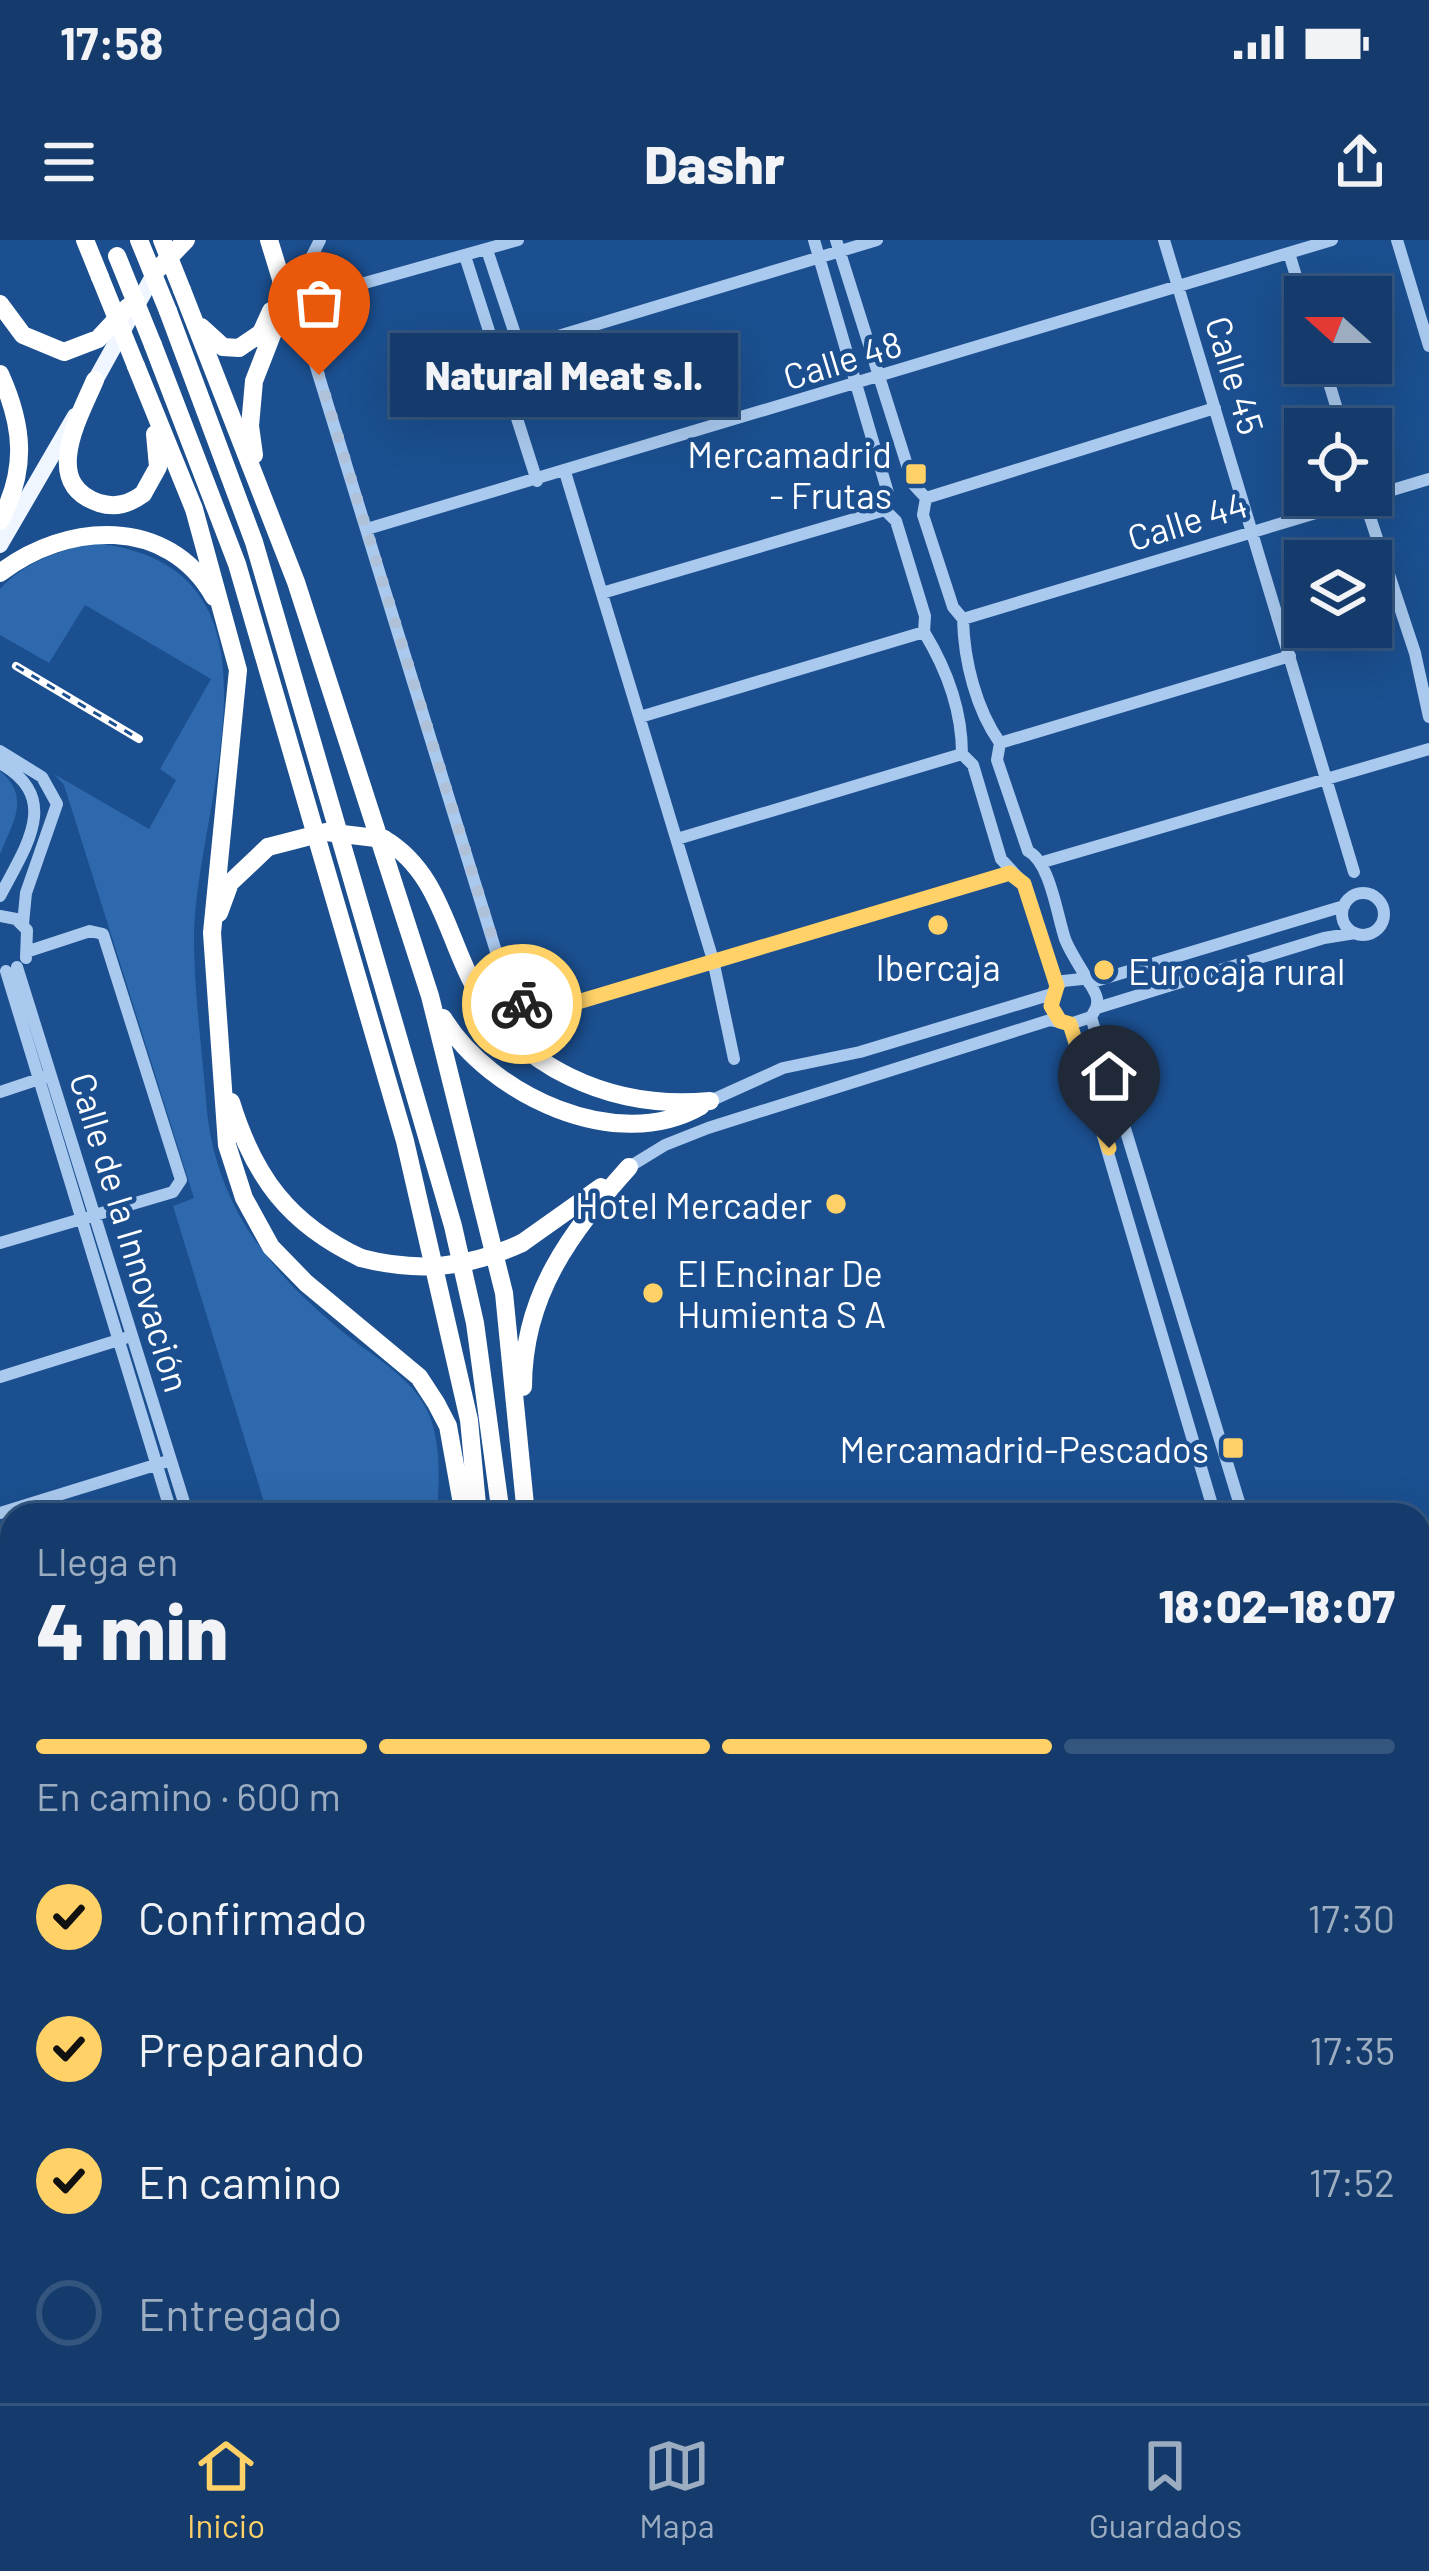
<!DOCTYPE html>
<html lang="es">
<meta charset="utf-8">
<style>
:root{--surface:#143b6b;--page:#214673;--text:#f1f3f6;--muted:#9dadc1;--line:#33557e;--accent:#ffd166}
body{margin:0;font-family:Barlow,sans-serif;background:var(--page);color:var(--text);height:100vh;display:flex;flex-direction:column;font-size:45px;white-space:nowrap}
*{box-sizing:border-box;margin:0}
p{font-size:39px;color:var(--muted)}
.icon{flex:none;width:66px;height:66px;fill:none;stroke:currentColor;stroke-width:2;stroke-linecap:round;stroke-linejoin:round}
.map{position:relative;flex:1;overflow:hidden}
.panel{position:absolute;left:0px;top:1263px;width:1431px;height:900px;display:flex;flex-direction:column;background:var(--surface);border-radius:36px 36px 0 0;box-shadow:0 12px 48px #0002,0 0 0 3px var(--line)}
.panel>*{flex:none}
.needle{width:78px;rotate:291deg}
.tools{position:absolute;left:1284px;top:36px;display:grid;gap:24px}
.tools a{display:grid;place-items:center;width:108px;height:108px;border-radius:0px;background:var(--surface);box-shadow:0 12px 48px #0002,0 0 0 3px var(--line);font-size:60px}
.pin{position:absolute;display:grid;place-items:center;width:102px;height:102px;color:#fff;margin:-123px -51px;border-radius:50% 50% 50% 0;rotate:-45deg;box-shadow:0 0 12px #0007}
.pin .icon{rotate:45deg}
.courier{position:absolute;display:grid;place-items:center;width:120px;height:120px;margin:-60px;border:9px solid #ffd166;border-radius:50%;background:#fff;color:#222;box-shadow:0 3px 15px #0007}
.bubble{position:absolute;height:84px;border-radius:0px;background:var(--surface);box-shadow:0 12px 48px #0002,0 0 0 3px var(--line);font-size:39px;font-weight:800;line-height:84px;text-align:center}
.headline em{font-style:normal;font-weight:800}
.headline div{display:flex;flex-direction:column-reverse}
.headline{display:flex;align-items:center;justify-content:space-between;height:204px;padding:0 36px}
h1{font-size:78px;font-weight:800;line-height:90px}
.bar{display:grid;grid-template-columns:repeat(4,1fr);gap:18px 12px;align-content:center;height:144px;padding:0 36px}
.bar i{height:15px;border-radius:9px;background:var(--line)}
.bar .current{background:var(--accent)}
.bar p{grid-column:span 4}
ol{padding:0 36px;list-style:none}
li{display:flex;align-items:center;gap:36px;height:132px}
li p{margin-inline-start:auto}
li .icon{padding:12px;border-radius:50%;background:var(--accent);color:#111;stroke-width:4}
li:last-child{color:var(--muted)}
li i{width:66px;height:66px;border:6px solid var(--line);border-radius:50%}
.status{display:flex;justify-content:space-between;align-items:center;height:84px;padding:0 60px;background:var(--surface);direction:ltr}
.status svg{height:33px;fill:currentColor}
header{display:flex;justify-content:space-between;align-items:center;height:156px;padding:0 36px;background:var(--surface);font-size:54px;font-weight:800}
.tab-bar{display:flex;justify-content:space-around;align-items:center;height:168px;border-top:3px solid var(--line);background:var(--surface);font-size:33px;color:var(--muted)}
.tab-bar a{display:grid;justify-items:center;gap:6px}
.tab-bar .current{color:var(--accent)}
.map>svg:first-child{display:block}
.green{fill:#2e69ad}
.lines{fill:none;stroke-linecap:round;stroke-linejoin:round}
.minor{stroke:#a9c9ee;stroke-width:12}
.major{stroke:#f0f6ff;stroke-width:16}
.highway{stroke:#fff;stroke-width:18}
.rail-casing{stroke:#fff;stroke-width:8}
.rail{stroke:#1b4f8f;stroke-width:3;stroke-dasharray:9;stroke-linecap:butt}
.highway-bridge{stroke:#fff;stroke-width:18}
.done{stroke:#afc1d8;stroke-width:12;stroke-dasharray:0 21.6}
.route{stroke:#ffd166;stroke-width:15}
.poi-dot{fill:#ffd166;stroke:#1b4f8f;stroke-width:4.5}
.labels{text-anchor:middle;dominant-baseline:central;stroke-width:9;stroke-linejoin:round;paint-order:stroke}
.street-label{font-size:36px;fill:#fff;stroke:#1b4f8f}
.poi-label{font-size:36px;fill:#fff;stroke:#1b4f8f;text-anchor:end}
</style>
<div class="status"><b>17:58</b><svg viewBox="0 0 49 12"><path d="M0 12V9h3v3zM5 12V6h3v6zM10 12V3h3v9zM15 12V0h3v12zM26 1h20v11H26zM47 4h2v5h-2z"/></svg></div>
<header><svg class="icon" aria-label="menu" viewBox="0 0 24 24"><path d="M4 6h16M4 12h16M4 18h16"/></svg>Dashr<svg class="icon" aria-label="share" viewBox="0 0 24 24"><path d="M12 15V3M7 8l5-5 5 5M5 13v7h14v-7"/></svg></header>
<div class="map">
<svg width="1429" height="2163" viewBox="0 0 1429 2163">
<rect width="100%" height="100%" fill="#1b4f8f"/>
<path class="green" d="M95 303C306 327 195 563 194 698 194 752 202 808 206 861 214 967 273 1037 353 1100 378 1119 411 1139 426 1168 442 1199 439 1241 437 1275H268L173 966 194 958 64 545 54 534 149 589 176 540 160 529 211 439 85 365 49 423 0 395V349C26 321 58 311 95 303Z
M0 531C31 557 13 582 0 614Z
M0 1567 12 1568V1916L0 1904Z
M1429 2077V2163H446L431 2151H1419V2078Z"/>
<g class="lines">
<path class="minor" d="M320 0 309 22 305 91 506 744C522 767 533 771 561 767L1010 633
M814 0 888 253 885 270 896 281 925 376 924 392C946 428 962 471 962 514L973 525 1001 619 1024 644 1057 746
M836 0 913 244 926 258 923 275 953 367 963 379C964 421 976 469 1000 503L997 520 1028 611
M1164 0 1354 632
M1397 0 1429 106
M487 10 515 94 535 103 877 0
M1289 13 1305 66
M465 16 537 241
M304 60 518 0
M1323 123 1343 189
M565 232 713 720 734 819
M1363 256 1415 413 1429 477
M926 258 1215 168
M367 289 1332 0
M602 353 885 270
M963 379 1429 239
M640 477 924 392
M1000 503 1290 416
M0 511 42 537 57 564 26 653 23 684
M0 523C62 558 26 606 0 656
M677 599 962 514
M1043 622 1429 509
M1342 674a21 21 0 1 1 42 0a21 21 0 1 1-42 0Z
M0 676 16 679 27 690 26 718
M17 727 188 1275
M6 731 172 1275
M1089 743 1344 666
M1097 768 1324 698 1355 693
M1091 777 1243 1275
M1060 781C1048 768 1049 752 1063 741L1082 739
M1070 784 1215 1275
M0 852 45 837
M710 861 783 828 860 812 1052 754
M629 927 665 905 708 888 1050 780 1070 784 1091 777C1095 770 1098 767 1097 759 1097 751 1071 716 1065 699 1057 675 1050 622 1028 611
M0 1003 173 952 181 940 103 694 90 691 29 711
M0 1137 125 1098
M0 1273 165 1222
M0 1405 12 1401
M0 1539 12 1535
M0 1916 12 1923"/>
<path class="major" d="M91 148 157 29
M0 305 75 176"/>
<path class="highway" d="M85 0 100 37
M158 29 186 0
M182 50 296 342 430 756 504 1053 526 1275
M0 64 23 95 64 112 98 99 128 67
M168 71 254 302 453 986 475 1083 501 1275
M201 87 223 107 239 108 261 93 271 71
M153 105 237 324 405 901 469 1180 478 1275
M136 126 194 269 238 430 212 693 227 905 244 958 271 1007 306 1043 419 1137 436 1163 448 1186 464 1275
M0 134C24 187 27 230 0 281
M95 140C80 176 40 243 99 263 116 268 129 264 143 254L158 227 155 194
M254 215 250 186 254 141 282 69 281 39 269 0
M0 333C66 282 168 275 214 357
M384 599C436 630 445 687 470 738 514 829 613 870 710 861
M219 673 230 643 268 607
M443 778C490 855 617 915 701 866
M231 862C254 937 289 984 361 1018
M522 1003 601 947
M523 1147C523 1055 570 993 629 927
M410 2151 426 2163
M149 2163 158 2151
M176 2163 185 2151
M250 2163 264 2151
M384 2163 388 2151"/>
<g class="rail-casing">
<path id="rail" d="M16 426 139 499
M1419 1954 1429 1949
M0 2018H12
M1419 2030 1429 2017
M0 2056 12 2057
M1419 2070 1429 2069
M0 2094 12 2095
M1419 2147 1429 2145
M554 2151 637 2159
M622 2151 777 2163
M1321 2158 1392 2151
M829 2163 856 2151
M1180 2163 1334 2151"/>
</g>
<use href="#rail" class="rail"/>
<path class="highway-bridge" d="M139 0 168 71
M162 0 182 50
M117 16 153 105
M100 37 136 126
M268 607 326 592 384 599
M361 1018C419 1033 468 1028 522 1003"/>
</g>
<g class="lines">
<path class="done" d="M319 135 506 743 522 764"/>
<path class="route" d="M522 764 536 771 561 767 1010 633 1024 644 1057 746 1051 766 1060 781 1070 784 1109 908"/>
</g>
<g class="poi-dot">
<rect x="904" y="222" width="24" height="24" rx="6"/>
<circle cx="938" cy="685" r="12"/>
<circle cx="1104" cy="730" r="12"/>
<circle cx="836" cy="964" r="12"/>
<circle cx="653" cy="1053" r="12"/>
<rect x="1221" y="1196" width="24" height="24" rx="6"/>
</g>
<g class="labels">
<g class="street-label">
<text transform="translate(842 119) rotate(-17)">Calle 48</text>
<text transform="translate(1236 135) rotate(73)">Calle 45</text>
<text transform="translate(1187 280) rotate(-17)">Calle 44</text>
<text transform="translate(131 992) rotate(73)">Calle de la Innovación</text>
</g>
<g class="poi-label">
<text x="892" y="213">Mercamadrid<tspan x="892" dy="41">- Frutas</tspan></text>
<text x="938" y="726" text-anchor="middle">Ibercaja</text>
<text x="1128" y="730" text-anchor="start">Eurocaja rural</text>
<text x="812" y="964">Hotel Mercader</text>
<text x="677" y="1032" text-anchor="start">El Encinar De<tspan x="677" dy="41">Humienta S A</tspan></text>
<text x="1209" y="1208">Mercamadrid-Pescados</text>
</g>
</g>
</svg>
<div class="tools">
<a><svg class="needle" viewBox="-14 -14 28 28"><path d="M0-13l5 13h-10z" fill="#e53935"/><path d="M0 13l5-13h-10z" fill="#9dadc1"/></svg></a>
<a><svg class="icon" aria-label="locate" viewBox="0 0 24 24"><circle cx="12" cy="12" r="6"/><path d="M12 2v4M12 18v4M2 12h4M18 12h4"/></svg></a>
<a><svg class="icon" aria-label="layers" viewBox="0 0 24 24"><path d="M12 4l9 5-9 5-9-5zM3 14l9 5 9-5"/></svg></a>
</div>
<div class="pin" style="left:319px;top:135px;background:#ea580c"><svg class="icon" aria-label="bag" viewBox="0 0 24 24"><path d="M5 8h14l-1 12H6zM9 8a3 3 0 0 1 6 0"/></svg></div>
<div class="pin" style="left:1109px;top:908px;background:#1f2937"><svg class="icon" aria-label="home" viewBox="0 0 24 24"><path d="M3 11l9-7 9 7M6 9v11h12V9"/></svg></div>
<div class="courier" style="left:522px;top:764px"><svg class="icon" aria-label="bike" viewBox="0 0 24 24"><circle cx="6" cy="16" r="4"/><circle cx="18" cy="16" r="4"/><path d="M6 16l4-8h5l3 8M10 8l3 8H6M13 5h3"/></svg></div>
<div class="bubble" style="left:390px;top:93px;width:348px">Natural Meat s.l.</div>
<section class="panel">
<div class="headline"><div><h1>4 min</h1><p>Llega en</p></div><em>18:02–18:07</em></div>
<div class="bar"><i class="current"></i><i class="current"></i><i class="current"></i><i></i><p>En camino · 600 m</p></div>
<ol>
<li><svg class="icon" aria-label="check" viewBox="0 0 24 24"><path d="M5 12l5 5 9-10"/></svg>Confirmado<p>17:30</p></li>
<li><svg class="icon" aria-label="check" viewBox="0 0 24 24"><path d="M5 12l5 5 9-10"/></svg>Preparando<p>17:35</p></li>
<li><svg class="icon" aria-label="check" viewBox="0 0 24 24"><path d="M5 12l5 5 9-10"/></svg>En camino<p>17:52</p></li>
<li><i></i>Entregado</li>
</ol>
</section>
</div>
<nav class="tab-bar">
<a class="current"><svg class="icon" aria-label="home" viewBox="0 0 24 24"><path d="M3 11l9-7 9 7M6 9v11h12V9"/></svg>Inicio</a>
<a><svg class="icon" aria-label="map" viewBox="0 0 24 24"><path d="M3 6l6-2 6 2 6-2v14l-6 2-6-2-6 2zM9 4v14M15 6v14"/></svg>Mapa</a>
<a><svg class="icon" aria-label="saved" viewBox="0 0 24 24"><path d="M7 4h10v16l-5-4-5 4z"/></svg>Guardados</a>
</nav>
